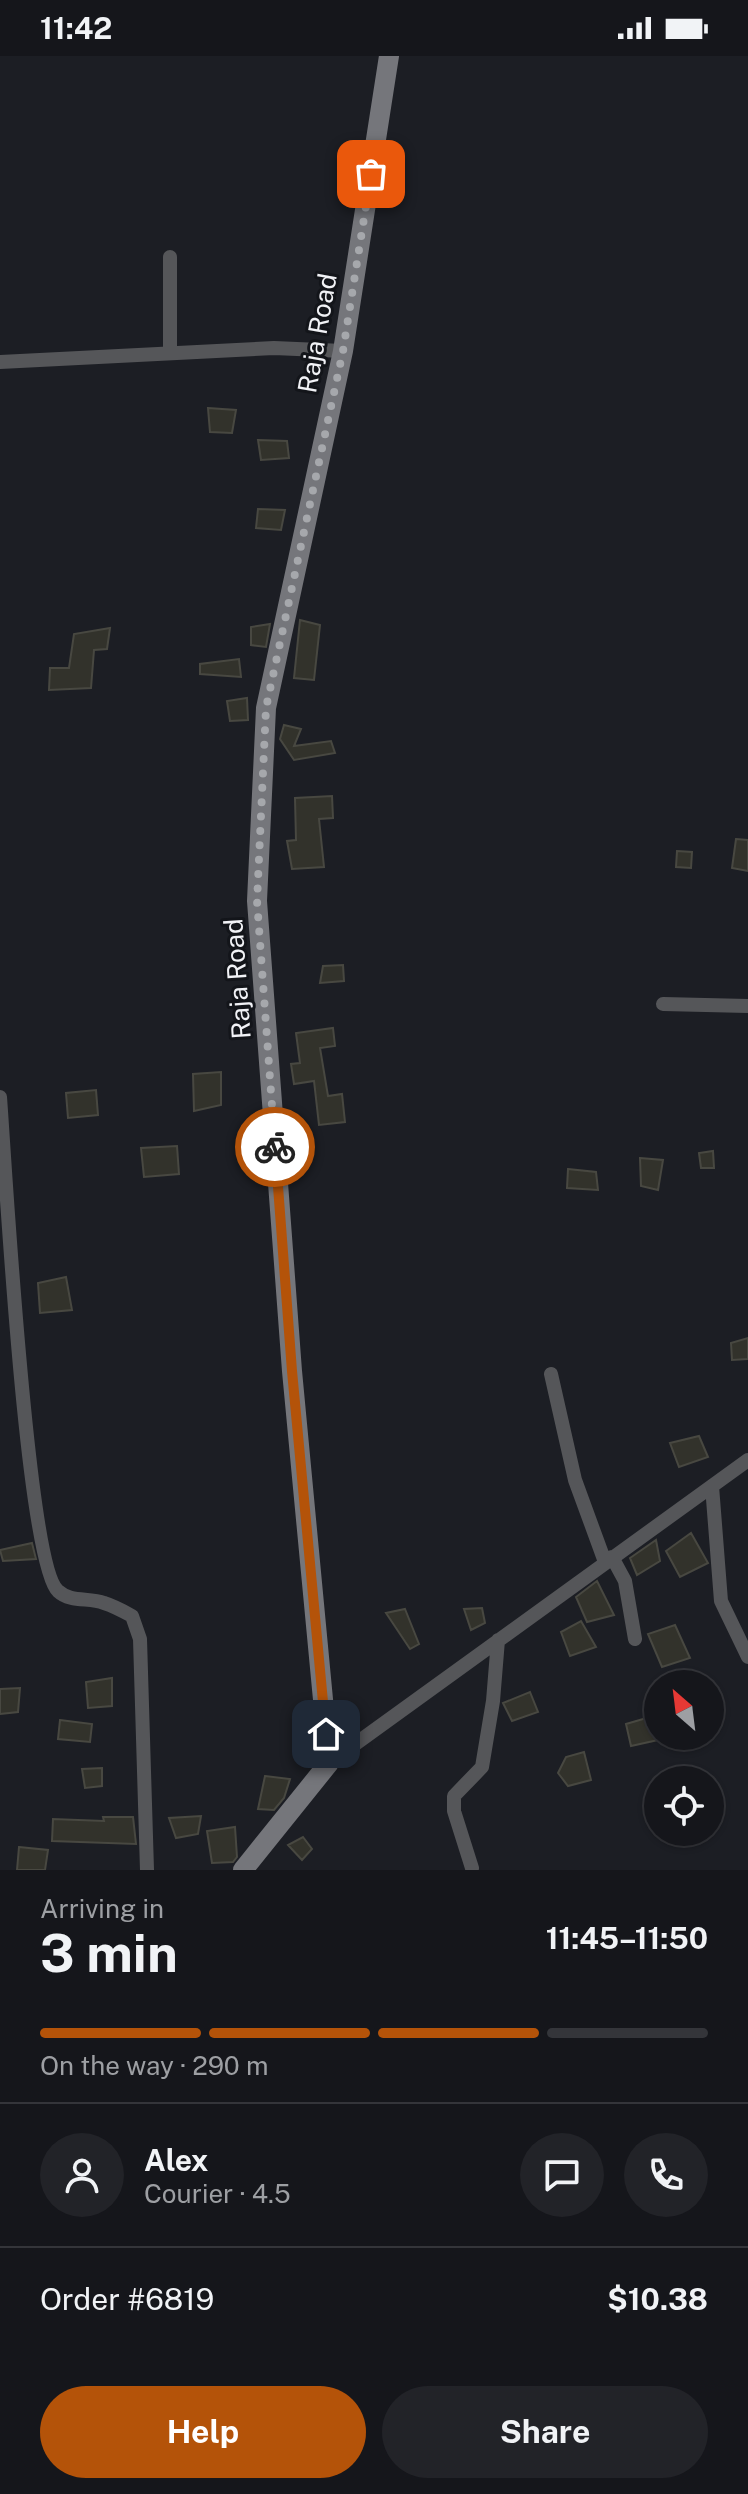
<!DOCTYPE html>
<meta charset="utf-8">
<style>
:root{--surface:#15161b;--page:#222328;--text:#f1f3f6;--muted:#9d9fa3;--line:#34353a;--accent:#b45309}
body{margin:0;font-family:"Public Sans",sans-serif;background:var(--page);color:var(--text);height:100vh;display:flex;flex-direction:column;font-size:30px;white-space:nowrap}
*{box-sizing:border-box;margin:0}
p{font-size:26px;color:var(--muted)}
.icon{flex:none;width:44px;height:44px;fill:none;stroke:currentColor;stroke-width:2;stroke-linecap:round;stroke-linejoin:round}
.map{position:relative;height:1814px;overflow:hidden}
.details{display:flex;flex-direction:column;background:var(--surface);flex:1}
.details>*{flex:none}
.needle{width:52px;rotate:332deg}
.buttons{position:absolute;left:644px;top:1614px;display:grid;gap:16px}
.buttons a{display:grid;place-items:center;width:80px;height:80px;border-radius:50%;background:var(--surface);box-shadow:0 2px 6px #0004,0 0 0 2px var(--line);font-size:40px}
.pin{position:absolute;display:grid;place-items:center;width:68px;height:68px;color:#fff;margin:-34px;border-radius:16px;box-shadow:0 4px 12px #0006}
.courier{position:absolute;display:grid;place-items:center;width:80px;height:80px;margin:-40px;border:6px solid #b45309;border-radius:50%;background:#fff;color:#222;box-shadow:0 2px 10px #0007}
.summary em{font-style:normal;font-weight:700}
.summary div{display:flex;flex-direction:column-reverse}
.summary{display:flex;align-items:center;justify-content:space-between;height:136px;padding:0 40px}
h1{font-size:52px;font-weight:700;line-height:60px}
.bar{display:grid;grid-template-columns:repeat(4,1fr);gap:12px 8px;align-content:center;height:96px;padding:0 40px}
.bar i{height:10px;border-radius:6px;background:var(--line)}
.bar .current{background:var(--accent)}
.bar p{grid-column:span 4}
.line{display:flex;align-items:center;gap:20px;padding:0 40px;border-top:2px solid var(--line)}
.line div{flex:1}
.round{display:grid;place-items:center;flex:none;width:84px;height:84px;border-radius:42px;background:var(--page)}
.action{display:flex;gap:16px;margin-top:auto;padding:16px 40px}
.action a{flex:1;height:92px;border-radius:48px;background:var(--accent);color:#fff;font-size:32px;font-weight:700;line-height:92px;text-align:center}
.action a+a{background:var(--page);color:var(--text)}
.status{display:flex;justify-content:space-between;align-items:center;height:56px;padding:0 40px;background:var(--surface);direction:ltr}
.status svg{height:22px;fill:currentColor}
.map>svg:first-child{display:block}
.building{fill:#32322b;stroke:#484841;stroke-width:2}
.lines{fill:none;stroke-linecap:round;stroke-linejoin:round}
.street{stroke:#555659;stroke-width:14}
.secondary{stroke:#75767b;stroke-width:20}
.done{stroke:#a6a8ac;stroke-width:8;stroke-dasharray:0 14.4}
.route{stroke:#b45309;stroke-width:10}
.labels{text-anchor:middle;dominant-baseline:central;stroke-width:6;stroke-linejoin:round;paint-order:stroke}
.street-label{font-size:26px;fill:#f1f2f6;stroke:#13151a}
</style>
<div class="status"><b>11:42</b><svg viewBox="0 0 49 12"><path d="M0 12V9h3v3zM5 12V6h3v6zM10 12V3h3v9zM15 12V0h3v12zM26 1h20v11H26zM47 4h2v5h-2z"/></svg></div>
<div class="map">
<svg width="748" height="1814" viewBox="0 0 748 1814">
<rect width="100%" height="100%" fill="#1c1e24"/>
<path class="building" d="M208 352 236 354 232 377 210 376Z
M258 384 287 385 289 402 261 404Z
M258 453 285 454 281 474 256 472Z
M300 564 320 569 314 624 294 622Z
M270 568 266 591 251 589V571Z
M110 572 107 593 94 594 91 632 49 634 50 612H69L74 578Z
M239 603 241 621 200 618V608Z
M247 642 248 664 230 665 227 645Z
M284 669 301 673 294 690 331 685 335 697 294 704 280 683Z
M332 740 333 762 319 763 324 811 292 813 287 785 296 784 295 742Z
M736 783 748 784V815L732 812Z
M677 795 692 796 691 812 676 811Z
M343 909 344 925 320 927 323 910Z
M333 972 335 990 320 992 328 1040 342 1038 345 1066 319 1069 314 1025 294 1028 291 1008 300 1007 296 977Z
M221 1016V1049L194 1055 193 1018Z
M96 1034 98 1059 68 1062 66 1037Z
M177 1090 179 1118 144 1121 141 1092Z
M713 1095 714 1112H701L699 1097Z
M640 1102 663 1104 658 1134 641 1130Z
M568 1113 596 1116 598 1134 567 1132Z
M66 1221 72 1254 40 1257 38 1227Z
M748 1282V1303L732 1304 731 1287Z
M699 1380 708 1401 679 1411 670 1387Z
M691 1477 708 1507 680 1521 666 1495Z
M656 1484 660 1505 637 1519 630 1502Z
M32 1487 36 1503 3 1505 0 1494Z
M597 1525 614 1559 587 1566 576 1541Z
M482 1552 485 1567 471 1574 464 1553Z
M405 1553 419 1588 410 1593 386 1557Z
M581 1565 596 1591 570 1600 561 1576Z
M675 1569 690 1602 662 1611 648 1578Z
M112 1622V1650L88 1652 86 1626Z
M20 1632 18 1656 0 1658V1633Z
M530 1636 538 1656 512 1665 503 1647Z
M650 1661 658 1684 631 1690 626 1668Z
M60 1664 92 1668 90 1686 58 1683Z
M313 1674 314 1690H297L295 1677Z
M584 1696 591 1724 568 1730 558 1717 566 1701Z
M102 1712V1730L85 1732 82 1713Z
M265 1720 290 1723 284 1742 274 1754 258 1753Z
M201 1760 198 1778 176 1782 169 1762Z
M103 1761H133L136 1788 52 1785 53 1763 104 1765Z
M235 1771 237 1801 233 1806 212 1807 207 1775Z
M303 1781 312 1793 302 1804 288 1789Z
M19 1791 48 1794 45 1814H17Z"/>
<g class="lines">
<path class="street" d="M170 296V201
M0 306 274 292 343 295
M663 948 748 950
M0 1041C5 1107 27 1508 58 1535 71 1547 89 1541 104 1547 114 1550 123 1555 132 1560L140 1583 147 1814
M551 1318 575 1424 605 1506
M712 1430 721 1545 748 1601
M612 1501 625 1525 635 1583
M329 1707 748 1404
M472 1812 454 1755V1740L482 1711 493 1645 498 1584"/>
<path class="secondary" d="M243 1814 329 1707 292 1315 257 845 266 652 343 295 389 0"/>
</g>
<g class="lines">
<path class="done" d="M275 1091 257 845 266 652 343 295 371 118"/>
<path class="route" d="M275 1091 292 1315 326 1678"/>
</g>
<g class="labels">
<g class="street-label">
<text transform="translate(317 277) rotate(-80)">Raja Road</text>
<text transform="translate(237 923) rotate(-94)">Raja Road</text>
</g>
</g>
</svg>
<div class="buttons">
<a><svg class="needle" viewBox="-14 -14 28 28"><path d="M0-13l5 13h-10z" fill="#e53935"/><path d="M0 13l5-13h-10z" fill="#9d9fa3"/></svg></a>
<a><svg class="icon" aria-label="locate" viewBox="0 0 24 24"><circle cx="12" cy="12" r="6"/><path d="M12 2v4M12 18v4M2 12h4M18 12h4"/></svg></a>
</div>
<div class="pin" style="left:371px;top:118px;background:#ea580c"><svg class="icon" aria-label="bag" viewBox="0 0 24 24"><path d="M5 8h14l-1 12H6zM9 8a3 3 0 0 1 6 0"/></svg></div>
<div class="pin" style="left:326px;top:1678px;background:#1f2937"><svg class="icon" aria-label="home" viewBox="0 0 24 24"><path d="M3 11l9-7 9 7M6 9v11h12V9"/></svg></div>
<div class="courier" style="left:275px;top:1091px"><svg class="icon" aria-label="bike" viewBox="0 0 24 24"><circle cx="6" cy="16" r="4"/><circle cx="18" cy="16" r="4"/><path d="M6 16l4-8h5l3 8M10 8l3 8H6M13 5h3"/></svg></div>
</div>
<section class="details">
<div class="summary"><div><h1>3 min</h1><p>Arriving in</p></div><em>11:45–11:50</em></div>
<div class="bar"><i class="current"></i><i class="current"></i><i class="current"></i><i></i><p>On the way · 290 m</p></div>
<div class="line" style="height:144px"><a class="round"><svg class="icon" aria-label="person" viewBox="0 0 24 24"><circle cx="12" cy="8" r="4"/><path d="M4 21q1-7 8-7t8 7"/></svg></a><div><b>Alex</b><p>Courier · 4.5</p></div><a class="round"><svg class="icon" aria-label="chat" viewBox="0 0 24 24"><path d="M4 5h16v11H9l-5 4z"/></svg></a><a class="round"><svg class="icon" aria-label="phone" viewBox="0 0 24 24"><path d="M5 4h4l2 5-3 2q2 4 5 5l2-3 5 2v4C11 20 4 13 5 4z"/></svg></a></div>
<div class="line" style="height:104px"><div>Order #6819</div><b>$10.38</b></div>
<div class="action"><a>Help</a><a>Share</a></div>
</section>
